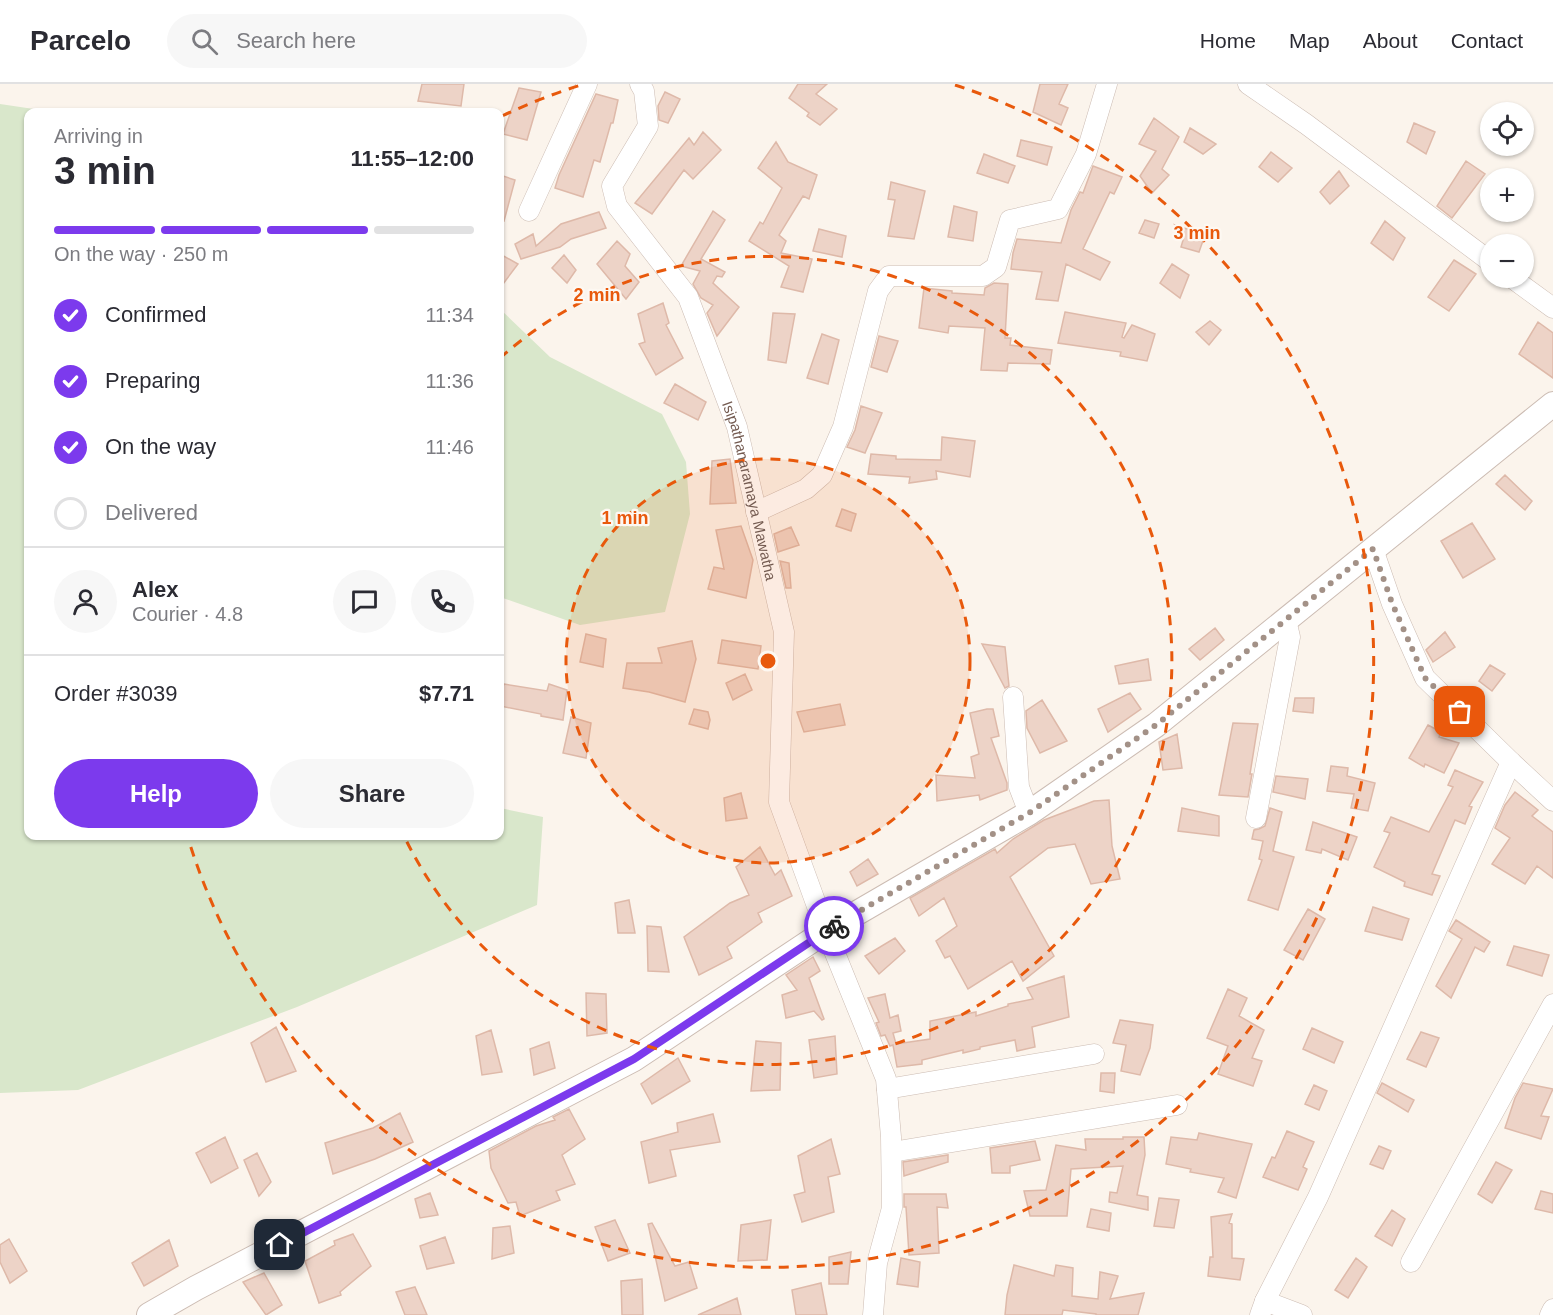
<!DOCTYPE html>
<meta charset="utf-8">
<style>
:root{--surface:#fff;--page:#f7f7f7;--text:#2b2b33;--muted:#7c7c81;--line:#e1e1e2;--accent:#7c3aed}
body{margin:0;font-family:Arial,sans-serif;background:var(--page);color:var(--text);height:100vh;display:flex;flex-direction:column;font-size:22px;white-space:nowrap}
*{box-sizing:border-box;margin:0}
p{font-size:20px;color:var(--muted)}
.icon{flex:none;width:33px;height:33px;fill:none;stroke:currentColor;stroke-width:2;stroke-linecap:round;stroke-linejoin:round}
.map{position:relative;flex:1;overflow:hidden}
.sheet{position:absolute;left:24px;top:24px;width:480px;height:732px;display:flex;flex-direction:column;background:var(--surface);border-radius:12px;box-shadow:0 2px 4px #0004}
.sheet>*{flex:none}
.fabs{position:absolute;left:1480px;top:18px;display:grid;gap:12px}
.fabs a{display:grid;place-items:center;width:54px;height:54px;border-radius:50%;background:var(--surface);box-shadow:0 2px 4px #0004;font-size:30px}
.pin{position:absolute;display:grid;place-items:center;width:51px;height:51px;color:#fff;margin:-26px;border-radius:12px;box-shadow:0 3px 9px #0006}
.courier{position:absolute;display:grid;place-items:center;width:60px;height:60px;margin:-30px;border:4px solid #7c3aed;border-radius:50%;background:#fff;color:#222;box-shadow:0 2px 8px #0007}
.headline em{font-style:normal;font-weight:600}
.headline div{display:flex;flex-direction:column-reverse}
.headline{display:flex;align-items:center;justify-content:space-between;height:102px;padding:0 30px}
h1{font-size:39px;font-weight:600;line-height:45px}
.bar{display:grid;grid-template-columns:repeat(4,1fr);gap:9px 6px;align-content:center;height:72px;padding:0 30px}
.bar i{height:8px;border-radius:4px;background:var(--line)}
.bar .on{background:var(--accent)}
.bar p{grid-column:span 4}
.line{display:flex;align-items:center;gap:15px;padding:0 30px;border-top:2px solid var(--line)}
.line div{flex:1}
.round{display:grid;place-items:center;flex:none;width:63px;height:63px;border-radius:32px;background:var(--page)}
ol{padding:0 30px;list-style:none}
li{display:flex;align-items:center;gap:18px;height:66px}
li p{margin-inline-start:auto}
li .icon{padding:6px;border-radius:50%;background:var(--accent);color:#fff;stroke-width:4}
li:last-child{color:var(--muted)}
li i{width:33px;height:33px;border:3px solid var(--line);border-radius:50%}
.action{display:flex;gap:12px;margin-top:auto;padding:12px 30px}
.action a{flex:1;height:69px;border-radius:36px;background:var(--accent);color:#fff;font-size:24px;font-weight:600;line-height:69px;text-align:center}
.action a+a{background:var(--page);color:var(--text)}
header{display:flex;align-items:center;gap:36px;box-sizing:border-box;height:84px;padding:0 30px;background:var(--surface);border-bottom:2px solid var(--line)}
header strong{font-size:28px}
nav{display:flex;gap:33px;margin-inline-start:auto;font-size:21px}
.search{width:420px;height:54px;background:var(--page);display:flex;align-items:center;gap:15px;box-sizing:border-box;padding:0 21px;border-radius:33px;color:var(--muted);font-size:22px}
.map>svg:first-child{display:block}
.green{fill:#d9e7cb}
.building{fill:#edd3c7;stroke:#deb9a9;stroke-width:1.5}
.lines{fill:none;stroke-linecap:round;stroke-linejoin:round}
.minor-casing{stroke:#ccbcb3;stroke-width:21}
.tertiary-casing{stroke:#ccbcb3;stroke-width:26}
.minor{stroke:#fff;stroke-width:20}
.tertiary{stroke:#fff;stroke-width:24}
.done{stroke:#a39187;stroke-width:6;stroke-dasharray:0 10.8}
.route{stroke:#7c3aed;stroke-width:8}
.ring{fill:none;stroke:#e8590c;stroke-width:3;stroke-dasharray:10 8}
.labels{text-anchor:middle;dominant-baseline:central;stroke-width:4.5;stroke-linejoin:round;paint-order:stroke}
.street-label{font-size:15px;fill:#745b51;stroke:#fdf8f2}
.centre{fill:#e8590c;stroke:#fdf8f2;stroke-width:3}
.ring-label{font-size:18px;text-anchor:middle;font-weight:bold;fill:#e8590c;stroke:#fdf8f2;stroke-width:4.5;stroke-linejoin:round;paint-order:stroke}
</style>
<header>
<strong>Parcelo</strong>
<div class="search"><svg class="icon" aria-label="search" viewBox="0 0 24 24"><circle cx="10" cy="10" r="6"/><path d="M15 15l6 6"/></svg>Search here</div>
<nav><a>Home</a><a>Map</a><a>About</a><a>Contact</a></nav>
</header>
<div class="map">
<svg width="1553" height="1231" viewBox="0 0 1553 1231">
<rect width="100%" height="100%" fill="#fbf4ec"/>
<path class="green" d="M0 20 54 28H28V752H500V724L543 733 537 821 297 923 78 1006 0 1009Z
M500 225 550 273 662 330 686 378 690 430 665 528 580 541 500 513Z"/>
<path class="building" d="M422 0H464L461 22 418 17Z
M798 0H827L816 10 837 25 820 41 807 32 809 29 789 14Z
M1040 0H1068L1059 20 1068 24 1061 41 1033 28Z
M519 4 541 8 527 56 503 50Z
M665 8 680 15 668 39 659 36 658 22Z
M596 10 618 16 613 39H611L600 78 594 76 583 113 555 104 559 91Z
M1154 34 1179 53 1162 85 1169 91 1152 109 1140 92 1156 67 1139 60Z
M1414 39 1435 48 1426 70 1407 58Z
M1190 44 1216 60 1203 70 1184 58Z
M703 48 721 66 693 95 684 86 652 130 635 119 689 54 694 61Z
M1021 56 1052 63 1047 81 1017 72Z
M776 58 788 78 817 91 809 115 803 112 779 151 786 157 781 169 812 175 803 208 781 203 789 182 749 157 760 138 763 140 782 104 758 84Z
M1271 68 1292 84 1278 98 1259 83Z
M984 70 1015 82 1008 99 977 89Z
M1466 77 1485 90 1452 134 1437 122Z
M1093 82 1122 93 1114 110 1110 108 1083 165 1110 178 1100 196 1066 180 1058 217 1036 215 1042 188 1011 185 1013 169 1017 155 1061 159 1071 126 1080 108 1083 109Z
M1339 87 1349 102 1330 120 1320 108Z
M500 91 515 96 504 137 500 136Z
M891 98 925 107 914 155 888 152 895 116 888 115Z
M954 122 977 128 973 157 948 153Z
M713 127 725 136 701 175 725 188 722 193 717 192 713 199 739 223 717 252 707 229 713 221 701 214 693 200 700 187 681 182Z
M599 128 606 144 571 155 560 163 521 175 515 160 533 150 536 162 561 140Z
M1145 136 1159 140 1154 154 1139 149Z
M1385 137 1405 154 1393 176 1371 159Z
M1175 141 1205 151 1199 168 1181 163 1184 153Z
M819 145 846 152 842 173 813 167Z
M617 157 630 170 625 182 639 198 626 215 597 180Z
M500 170 518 180 500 204Z
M564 171 576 186 567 199 552 184Z
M1454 176 1476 190 1449 227 1428 213Z
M1172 180 1189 191 1180 214 1160 199Z
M994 199 1008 200 1005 254H1011L1010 261 1052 266 1050 280 1008 279 1007 287 981 286 985 244 949 242 948 249 919 244 924 204 952 207V209L984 211 985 204Z
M663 219 669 239 666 241 683 274 656 291 639 260 645 258 638 230Z
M1065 228 1126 239 1122 253 1124 254 1132 241 1155 250 1147 277 1120 272 1121 268 1058 259Z
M773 229 795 230 786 279 768 276Z
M1210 237 1221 246 1209 261 1196 248Z
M1538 238 1553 249V294L1519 270Z
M822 250 839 256 828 300 807 294Z
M879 252 898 257 887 288 871 283Z
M675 300 706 318 698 336 664 319Z
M861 322 882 329 865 369 847 363 855 346Z
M942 353 975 357 970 393 936 387 937 395 909 399 910 393 868 390 871 370 896 372V375L941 376Z
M730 375 736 419 710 420 712 377Z
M1505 391 1532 417 1525 426 1496 400Z
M842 425 856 430 851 447 836 442Z
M1472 439 1495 475 1463 494 1441 457Z
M741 442 753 476 746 514 708 505 714 483 724 485 716 446Z
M791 443 799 461 778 468 774 450Z
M780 477 789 479 791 504H786Z
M1215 544 1224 556 1200 576 1189 565Z
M1445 548 1455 563 1433 578 1426 566Z
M586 550 606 555 603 583 580 578Z
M722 556 761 562 758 585 718 579Z
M692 557 696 575 685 618 649 608 623 604 627 579H662L658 564Z
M982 560 1005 563 1009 602 1005 604Z
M1148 575 1151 596 1119 600 1115 582Z
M1490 581 1505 590 1492 607 1479 597Z
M745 590 752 606 733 616 726 599Z
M504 600 547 607 549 600 567 606 563 636 541 632V630L500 622V612Z
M1130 609 1141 625 1108 648 1098 625Z
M1295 614H1314L1313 629 1293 627Z
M1042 616 1067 657 1040 669 1027 644 1026 627Z
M840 620 845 641 804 648 797 628Z
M694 625 708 628 710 636 708 645 689 640Z
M987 625H993L999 652 991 654 1007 699V706L980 716 979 711 937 717 936 691 975 694 971 673 979 670 970 629Z
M571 633 591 639 586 674 563 669Z
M1233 639 1258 640 1250 690H1252L1248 713 1219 711Z
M1428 641 1441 648 1439 653 1459 659 1444 689 1425 680 1424 683 1409 674Z
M1177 650 1182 684 1163 686 1159 658Z
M1331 682 1348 684 1347 692 1375 699 1368 727 1351 724 1354 710 1327 707Z
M1455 686 1483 698 1469 722 1472 723 1465 740 1455 736 1432 790 1440 792 1432 811 1404 802 1405 798 1374 783 1390 749 1384 747 1391 733 1429 748 1453 703 1448 701Z
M1276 692 1308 695 1305 715 1273 708Z
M1515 708 1538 726 1532 732 1553 748V794L1537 782 1525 800 1492 780 1510 754 1495 744 1505 721Z
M741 709 747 734 726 737 724 714Z
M1109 716 1112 762 1120 795 1091 800 1075 760 1048 764 1010 793 1054 872 1023 897 1012 877 968 905 950 872 945 874 936 857 957 842 944 814 919 832 910 814 995 765 997 769 1013 755 1044 736 1094 717Z
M1182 724 1219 732V752L1178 747Z
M1270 724 1282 728 1273 767 1294 773 1278 826 1248 816 1262 776 1259 775 1263 757 1252 755 1254 746 1259 745 1265 742Z
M1313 738 1357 753 1348 776 1322 765 1321 769 1306 766Z
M760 763 775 791 781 786 792 812 758 829 762 838 727 863 732 874 699 891 684 853 730 819 749 811 736 783Z
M868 775 878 790 857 802 850 788Z
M629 816 635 849H618L615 819Z
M1373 823 1409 835 1402 856 1365 847Z
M1308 825 1325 835 1303 876 1284 866Z
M1456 836 1490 858 1484 868 1475 863 1451 914 1436 902 1462 855 1449 847Z
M647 842 661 843 669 888 648 887Z
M895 854 905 867 879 890 865 872Z
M1514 862 1549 871 1542 892 1507 881Z
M813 873 820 887 809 894 824 935 822 936 814 927 786 934 782 911 797 906 786 891Z
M1064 892 1069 933 1032 943 1035 963 1017 967 1015 956 980 963V965L963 969V966L922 976V980L897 983 893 961 890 962 885 951 881 952 876 939 879 938 868 914 885 910 890 934 898 931 901 947 893 949 896 960 930 955V937L976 928V932L1008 922V920L1033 915 1027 904Z
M1228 905 1247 914 1239 932 1264 946 1252 974 1262 977 1253 1002 1218 990 1228 962 1207 954Z
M586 909 606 910 607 949 587 952Z
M1120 936 1153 941 1150 964 1140 991 1121 987 1126 961 1113 959Z
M276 943 296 987 266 998 251 959Z
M1312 944 1343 958 1334 979 1303 965Z
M491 946 502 988 482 991 476 952Z
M1421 948 1439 954 1426 983 1407 975Z
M835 952 837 990 814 994 809 956Z
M756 957 781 959 780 1006 751 1007Z
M549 958 555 984 534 991 530 965Z
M678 974 690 997 652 1020 641 1000Z
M1101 989H1115L1114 1009 1100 1007Z
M1382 999 1414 1016 1408 1028 1377 1009Z
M1523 999 1553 1005 1541 1032 1549 1033 1541 1055 1505 1044 1515 1014Z
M1314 1001 1327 1007 1319 1026 1305 1020Z
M569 1025 585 1055 562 1071 575 1100 556 1107 560 1116 520 1132 516 1118 508 1119 491 1084 489 1067 536 1042 555 1036 553 1033Z
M400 1029 413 1058 375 1075 333 1090 325 1059 373 1044Z
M713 1030 720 1058 670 1066 676 1092 649 1099 641 1058 678 1048 677 1039Z
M1287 1047 1314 1058 1303 1083 1307 1085 1298 1106 1263 1093 1272 1073 1275 1074Z
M1199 1049 1252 1060 1236 1114 1218 1108 1224 1094 1190 1088 1191 1085 1166 1080 1171 1053 1197 1056Z
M225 1053 238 1084 211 1099 196 1069Z
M1123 1053H1144L1145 1071 1137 1111 1148 1113V1126L1109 1118 1110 1108 1117 1109 1123 1082 1071 1085 1067 1132H1030L1024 1107 1046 1106 1056 1061 1086 1066 1085 1055H1123Z
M831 1055 840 1090 828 1093 834 1128 802 1138 794 1111 805 1108 798 1072Z
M1035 1057 1040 1076 1010 1082V1089H992L990 1064Z
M1379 1062 1391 1067 1383 1085 1370 1080Z
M257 1069 271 1098 259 1112 244 1076Z
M948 1071V1078L904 1092 903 1078Z
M1496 1078 1512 1086 1492 1119 1478 1110Z
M1541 1107 1553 1110V1129L1535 1125Z
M430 1109 438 1131 420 1134 415 1115Z
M904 1110H946L948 1124 937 1123 939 1169 909 1171 906 1123H904Z
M1159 1114 1179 1116 1174 1144 1154 1142Z
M1091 1125 1111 1129 1109 1147 1087 1143Z
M1392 1126 1405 1135 1392 1162 1375 1152Z
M1232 1130 1229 1139 1232 1140V1174L1244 1175 1240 1196 1208 1192 1210 1173H1213L1211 1133Z
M615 1136 630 1169 608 1177 595 1143Z
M771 1136 767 1176 738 1177 741 1141Z
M652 1139 675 1182 689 1178 697 1204 665 1217 648 1140Z
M510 1142 514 1169 492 1175 493 1144Z
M353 1150 371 1182 340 1208 341 1211 319 1219 305 1177 335 1161 334 1157Z
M445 1153 454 1179 427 1185 420 1162Z
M9 1155 27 1187 10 1199 0 1178V1161Z
M169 1156 178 1182 144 1202 132 1179Z
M851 1168 848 1200H829V1173Z
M901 1174 920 1178 918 1203 897 1200Z
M1356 1174 1367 1183 1348 1214 1335 1206Z
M1014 1181 1054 1192 1056 1181 1073 1184 1072 1212 1098 1215 1100 1188 1118 1192 1110 1215 1144 1209 1138 1231H1096V1230L1063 1226 1062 1231H1005L1007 1211Z
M264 1189 282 1221 266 1231 243 1198Z
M642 1195 643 1231H622L621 1197Z
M821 1199 827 1231H796L792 1206Z
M415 1203 427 1231H405L396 1208Z
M737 1214 741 1231H698Z"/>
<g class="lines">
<g class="minor-casing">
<g id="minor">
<path id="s1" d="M640 0 644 7 648 42 612 102 617 122 688 213 737 343 784 548 779 718 826 847 886 995 891 1053 892 1124 877 1179 873 1231"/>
<path d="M1248 0 1306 40 1491 178"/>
<path d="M529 127 587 0"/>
<path d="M1512 194 1553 224"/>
<path d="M756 428 806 405 822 391 843 343 878 207 889 192H983L996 183 1010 136 1058 125 1086 70 1107 0"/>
<path d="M1373 465 1392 520 1425 594 1511 678 1553 717"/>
<path d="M1013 613 1019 703 1029 729"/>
<path d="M1256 734 1290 553 1286 536"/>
<path d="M887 1005 1094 970"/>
<path d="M892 1068 1177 1021"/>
<path d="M1411 1178 1553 920"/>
<path d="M1265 1217 1302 1231"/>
<path d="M1260 1231 1265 1217 1318 1113 1511 678"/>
<path d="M1550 1231 1553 1225"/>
</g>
</g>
<g class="tertiary-casing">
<path id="tertiary" d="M149 1231 196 1204 634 975 826 847 1029 729 1156 641 1553 320"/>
</g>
<use href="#minor" class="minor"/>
<use href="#tertiary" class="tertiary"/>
</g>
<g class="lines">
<path class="done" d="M834 842 1029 729 1156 641 1373 465 1392 519 1425 594 1460 628"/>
<path class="route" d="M280 1161 634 975 834 842"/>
</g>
<circle cx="768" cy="577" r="202" fill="#e8590c" fill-opacity=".12"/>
<g class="ring">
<circle cx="768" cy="577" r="202"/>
<path d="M500 274A404 404 0 1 1 405 754"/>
<path d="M502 32A606 606 0 0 1 581 1M955 1A606 606 0 1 1 188 754"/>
</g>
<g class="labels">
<g class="street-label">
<text stroke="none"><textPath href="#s1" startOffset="453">Isipathanaramaya Mawatha</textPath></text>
</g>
</g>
<circle cx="768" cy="577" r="9" class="centre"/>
<g class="ring-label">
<text x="1197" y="155">3 min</text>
<text x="597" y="217">2 min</text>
<text x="625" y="440">1 min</text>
</g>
</svg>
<div class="fabs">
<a><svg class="icon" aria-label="locate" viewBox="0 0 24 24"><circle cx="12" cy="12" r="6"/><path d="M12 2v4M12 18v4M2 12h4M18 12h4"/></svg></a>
<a>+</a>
<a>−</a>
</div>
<div class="pin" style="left:1460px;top:628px;background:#ea580c"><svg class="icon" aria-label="bag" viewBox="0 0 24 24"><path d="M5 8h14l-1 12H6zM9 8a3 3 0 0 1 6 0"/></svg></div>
<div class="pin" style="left:280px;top:1161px;background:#1f2937"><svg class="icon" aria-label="home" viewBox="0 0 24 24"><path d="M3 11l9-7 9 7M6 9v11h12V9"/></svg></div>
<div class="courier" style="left:834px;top:842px"><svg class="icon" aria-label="bike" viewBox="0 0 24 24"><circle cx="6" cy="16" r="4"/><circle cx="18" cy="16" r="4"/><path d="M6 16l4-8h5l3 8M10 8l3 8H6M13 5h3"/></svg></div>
<section class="sheet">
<div class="headline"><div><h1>3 min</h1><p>Arriving in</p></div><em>11:55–12:00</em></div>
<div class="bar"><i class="on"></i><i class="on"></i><i class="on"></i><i></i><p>On the way · 250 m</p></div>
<ol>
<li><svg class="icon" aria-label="check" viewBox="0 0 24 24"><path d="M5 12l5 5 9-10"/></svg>Confirmed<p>11:34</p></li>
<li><svg class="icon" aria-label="check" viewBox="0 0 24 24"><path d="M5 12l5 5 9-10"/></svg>Preparing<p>11:36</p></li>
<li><svg class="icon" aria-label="check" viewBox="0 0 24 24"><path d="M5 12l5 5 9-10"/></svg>On the way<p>11:46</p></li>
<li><i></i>Delivered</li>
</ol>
<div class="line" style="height:108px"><a class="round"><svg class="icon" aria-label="person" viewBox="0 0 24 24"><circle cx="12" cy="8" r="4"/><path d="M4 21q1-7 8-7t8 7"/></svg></a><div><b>Alex</b><p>Courier · 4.8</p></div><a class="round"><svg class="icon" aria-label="chat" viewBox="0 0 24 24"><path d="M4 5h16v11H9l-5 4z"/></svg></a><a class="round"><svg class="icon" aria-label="phone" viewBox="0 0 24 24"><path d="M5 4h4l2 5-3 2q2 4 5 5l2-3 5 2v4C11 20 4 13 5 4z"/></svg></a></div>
<div class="line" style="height:78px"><div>Order #3039</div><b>$7.71</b></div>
<div class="action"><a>Help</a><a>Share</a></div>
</section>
</div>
